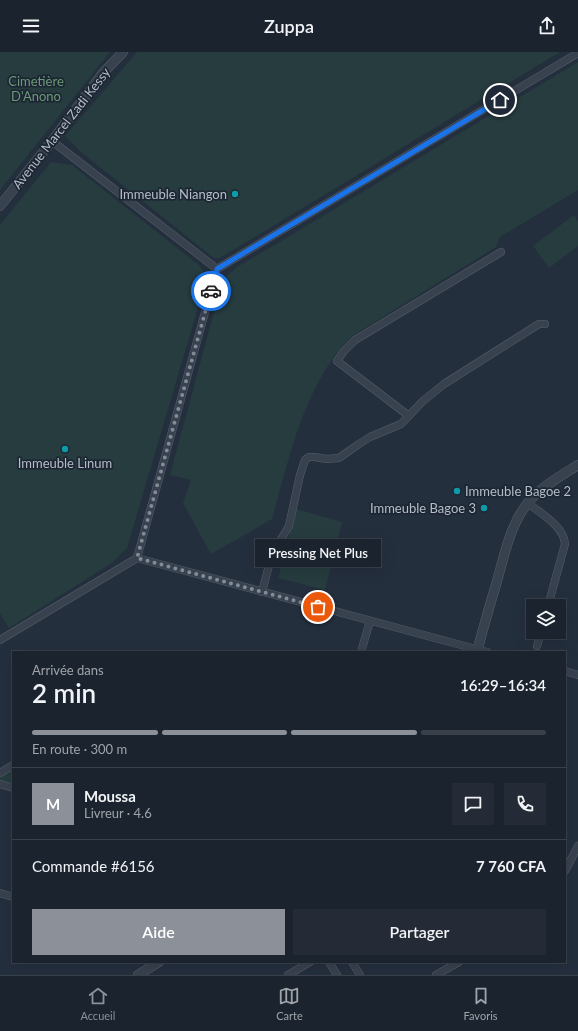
<!DOCTYPE html>
<html lang="fr">
<meta charset="utf-8">
<style>
:root{--surface:#1b232e;--page:#242b36;--text:#f1f3f6;--muted:#a0a4aa;--line:#39404a;--accent:#8c9099}
body{margin:0;font-family:Lato,sans-serif;background:var(--page);color:var(--text);height:100vh;display:flex;flex-direction:column;font-size:15px;white-space:nowrap}
*{box-sizing:border-box;margin:0}
p{font-size:13px;color:var(--muted)}
.icon{flex:none;width:22px;height:22px;fill:none;stroke:currentColor;stroke-width:2;stroke-linecap:round;stroke-linejoin:round}
.map{position:relative;flex:1;overflow:hidden}
.panel{position:absolute;left:12px;top:599px;width:554px;height:312px;display:flex;flex-direction:column;background:var(--surface);border-radius:0px;box-shadow:0 4px 16px #0002,0 0 0 1px var(--line)}
.panel>*{flex:none}
.tools{position:absolute;left:526px;top:547px;display:grid;gap:8px}
.tools a{display:grid;place-items:center;width:40px;height:40px;border-radius:0px;background:var(--surface);box-shadow:0 4px 16px #0002,0 0 0 1px var(--line);font-size:20px}
.pin{position:absolute;display:grid;place-items:center;width:34px;height:34px;color:#fff;margin:-17px;border:2px solid #fff;border-radius:50%;box-shadow:0 1px 4px #0007}
.courier{position:absolute;display:grid;place-items:center;width:40px;height:40px;margin:-20px;border:3px solid #1a73e8;border-radius:50%;background:#fff;color:#222;box-shadow:0 1px 5px #0007}
.bubble{position:absolute;height:28px;border-radius:0px;background:var(--surface);box-shadow:0 4px 16px #0002,0 0 0 1px var(--line);font-size:13px;font-weight:600;line-height:28px;text-align:center}
.summary em{font-style:normal;font-weight:600}
.summary div{display:flex;flex-direction:column-reverse}
.summary{display:flex;align-items:center;justify-content:space-between;height:68px;padding:0 20px}
h1{font-size:26px;font-weight:600;line-height:30px}
.bar{display:grid;grid-template-columns:repeat(4,1fr);gap:6px 4px;align-content:center;height:48px;padding:0 20px}
.bar i{height:5px;border-radius:3px;background:var(--line)}
.bar .current{background:var(--accent)}
.bar p{grid-column:span 4}
.line{display:flex;align-items:center;gap:10px;padding:0 20px;border-top:1px solid var(--line)}
.line div{flex:1}
.round{display:grid;place-items:center;flex:none;width:42px;height:42px;border-radius:0px;background:var(--page)}
.action{display:flex;gap:8px;margin-top:auto;padding:8px 20px}
.action a{flex:1;height:46px;border-radius:0px;background:var(--accent);color:#fff;font-size:16px;font-weight:600;line-height:46px;text-align:center}
.action a+a{background:var(--page);color:var(--text)}
header{display:flex;justify-content:space-between;align-items:center;height:52px;padding:0 20px;background:var(--surface);font-size:18px;font-weight:600}
.tabs{display:flex;justify-content:space-around;align-items:center;height:56px;border-top:1px solid var(--line);background:var(--surface);font-size:11px;color:var(--muted)}
.tabs a{display:grid;justify-items:center;gap:2px}
.tabs .current{color:var(--accent)}
.map>svg:first-child{display:block}
.green{fill:#263c3f}
.lines{fill:none;stroke-linecap:round;stroke-linejoin:round}
.minor-casing{stroke:#565f6c;stroke-width:8}
.tertiary-casing{stroke:#565f6c;stroke-width:10}
.minor{stroke:#38414e;stroke-width:7}
.tertiary{stroke:#38414e;stroke-width:9}
.done{stroke:#828b98;stroke-width:4;stroke-dasharray:0 7.2}
.route{stroke:#1a73e8;stroke-width:5}
.culture-dot{fill:#0f9aa8;stroke:#1d2633;stroke-width:1.5}
.labels{text-anchor:middle;dominant-baseline:central;stroke-width:3.5;stroke-linejoin:round;paint-order:stroke}
.park-label{font-size:13px;fill:#6b9a76;stroke:#1d2633}
.street-label{font-size:13px;fill:#b4bcc9;stroke:#1d2633}
.poi-label{font-size:13px;fill:#b4bcc9;stroke:#1d2633;text-anchor:end}
</style>
<header><svg class="icon" aria-label="menu" viewBox="0 0 24 24"><path d="M4 6h16M4 12h16M4 18h16"/></svg>Zuppa<svg class="icon" aria-label="share" viewBox="0 0 24 24"><path d="M12 15V3M7 8l5-5 5 5M5 13v7h14v-7"/></svg></header>
<div class="map">
<svg width="578" height="923" viewBox="0 0 578 923">
<rect width="100%" height="100%" fill="#242f3e"/>
<path class="green" d="M0 0H110L0 138Z
M137 0H560L220 206H214L81 100 65 84Z
M578 10V138L500 185 496 195 352 284C304 332 290 404 272 467L211 502 183 451 191 428 170 423 221 234 227 224 237 215 293 182Z
M51 110 72 113 200 214 205 222 204 235 127 496 112 511 9 576 0 561V173Z
M574 163 578 169V194L549 216 533 194Z
M296 457 342 470 325 538 278 526Z
M13 717V734L0 731V725Z"/>
<g class="lines">
<g class="minor-casing">
<path id="minor" d="M52 89 217 217
M217 217 578 1
M409 364 337 309 344 299 355 288 501 200
M528 451C541 462 564 474 565 492L548 554
M137 506 487 600
M262 540 272 502 289 474 300 423 305 408 309 405H314L327 407 339 406 359 392 370 385 401 372 423 349 444 332 539 272H545
M0 588 137 506 217 217
M537 594 541 580
M361 600 370 569
M565 619 578 623
M0 721 13 713
M0 732 13 736
M565 819 578 794
M0 841 13 845
M329 910 337 923
M352 910 360 923
M288 923 310 910
M436 923 459 910"/>
</g>
<g class="tertiary-casing">
<path id="tertiary" d="M0 154 52 89 102 22 123 0
M477 600C483 576 490 553 497 529 505 501 511 469 531 447 544 433 562 423 578 413
M138 923 159 910"/>
</g>
<use href="#minor" class="minor"/>
<use href="#tertiary" class="tertiary"/>
</g>
<g class="lines">
<path class="done" d="M211 239 137 506 318 555"/>
<path class="route" d="M211 239 217 217 500 48"/>
</g>
<g class="culture-dot">
<circle cx="235" cy="142" r="4"/>
<circle cx="65" cy="397" r="4"/>
<circle cx="457" cy="439" r="4"/>
<circle cx="484" cy="456" r="4"/>
</g>
<g class="labels">
<g class="park-label">
<text x="36" y="29">Cimetière<tspan x="36" dy="15">D'Anono</tspan></text>
</g>
<g class="street-label">
<text transform="translate(61 76) rotate(-52)">Avenue Marcel Zadi Kessy</text>
</g>
<g class="poi-label">
<text x="227" y="142">Immeuble Niangon</text>
<text x="65" y="411" text-anchor="middle">Immeuble Linum</text>
<text x="465" y="439" text-anchor="start">Immeuble Bagoe 2</text>
<text x="476" y="456">Immeuble Bagoe 3</text>
</g>
</g>
</svg>
<div class="tools">
<a><svg class="icon" aria-label="layers" viewBox="0 0 24 24"><path d="M12 4l9 5-9 5-9-5zM3 14l9 5 9-5"/></svg></a>
</div>
<div class="pin" style="left:318px;top:555px;background:#ea580c"><svg class="icon" aria-label="bag" viewBox="0 0 24 24"><path d="M5 8h14l-1 12H6zM9 8a3 3 0 0 1 6 0"/></svg></div>
<div class="pin" style="left:500px;top:48px;background:#1f2937"><svg class="icon" aria-label="home" viewBox="0 0 24 24"><path d="M3 11l9-7 9 7M6 9v11h12V9"/></svg></div>
<div class="courier" style="left:211px;top:239px"><svg class="icon" aria-label="car" viewBox="0 0 24 24"><path d="M5 17H2v-5l4-1 3-4h7l3 4 3 1v5h-3M9 17h6M6 11h13"/><circle cx="7" cy="17" r="2"/><circle cx="17" cy="17" r="2"/></svg></div>
<div class="bubble" style="left:255px;top:487px;width:126px">Pressing Net Plus</div>
<section class="panel">
<div class="summary"><div><h1>2 min</h1><p>Arrivée dans</p></div><em>16:29–16:34</em></div>
<div class="bar"><i class="current"></i><i class="current"></i><i class="current"></i><i></i><p>En route · 300 m</p></div>
<div class="line" style="height:72px"><b class="round" style="background:var(--accent);color:#fff">M</b><div><b>Moussa</b><p>Livreur · 4.6</p></div><a class="round"><svg class="icon" aria-label="chat" viewBox="0 0 24 24"><path d="M4 5h16v11H9l-5 4z"/></svg></a><a class="round"><svg class="icon" aria-label="phone" viewBox="0 0 24 24"><path d="M5 4h4l2 5-3 2q2 4 5 5l2-3 5 2v4C11 20 4 13 5 4z"/></svg></a></div>
<div class="line" style="height:52px"><div>Commande #6156</div><b>7 760 CFA</b></div>
<div class="action"><a>Aide</a><a>Partager</a></div>
</section>
</div>
<nav class="tabs">
<a class="current"><svg class="icon" aria-label="home" viewBox="0 0 24 24"><path d="M3 11l9-7 9 7M6 9v11h12V9"/></svg>Accueil</a>
<a><svg class="icon" aria-label="map" viewBox="0 0 24 24"><path d="M3 6l6-2 6 2 6-2v14l-6 2-6-2-6 2zM9 4v14M15 6v14"/></svg>Carte</a>
<a><svg class="icon" aria-label="saved" viewBox="0 0 24 24"><path d="M7 4h10v16l-5-4-5 4z"/></svg>Favoris</a>
</nav>
